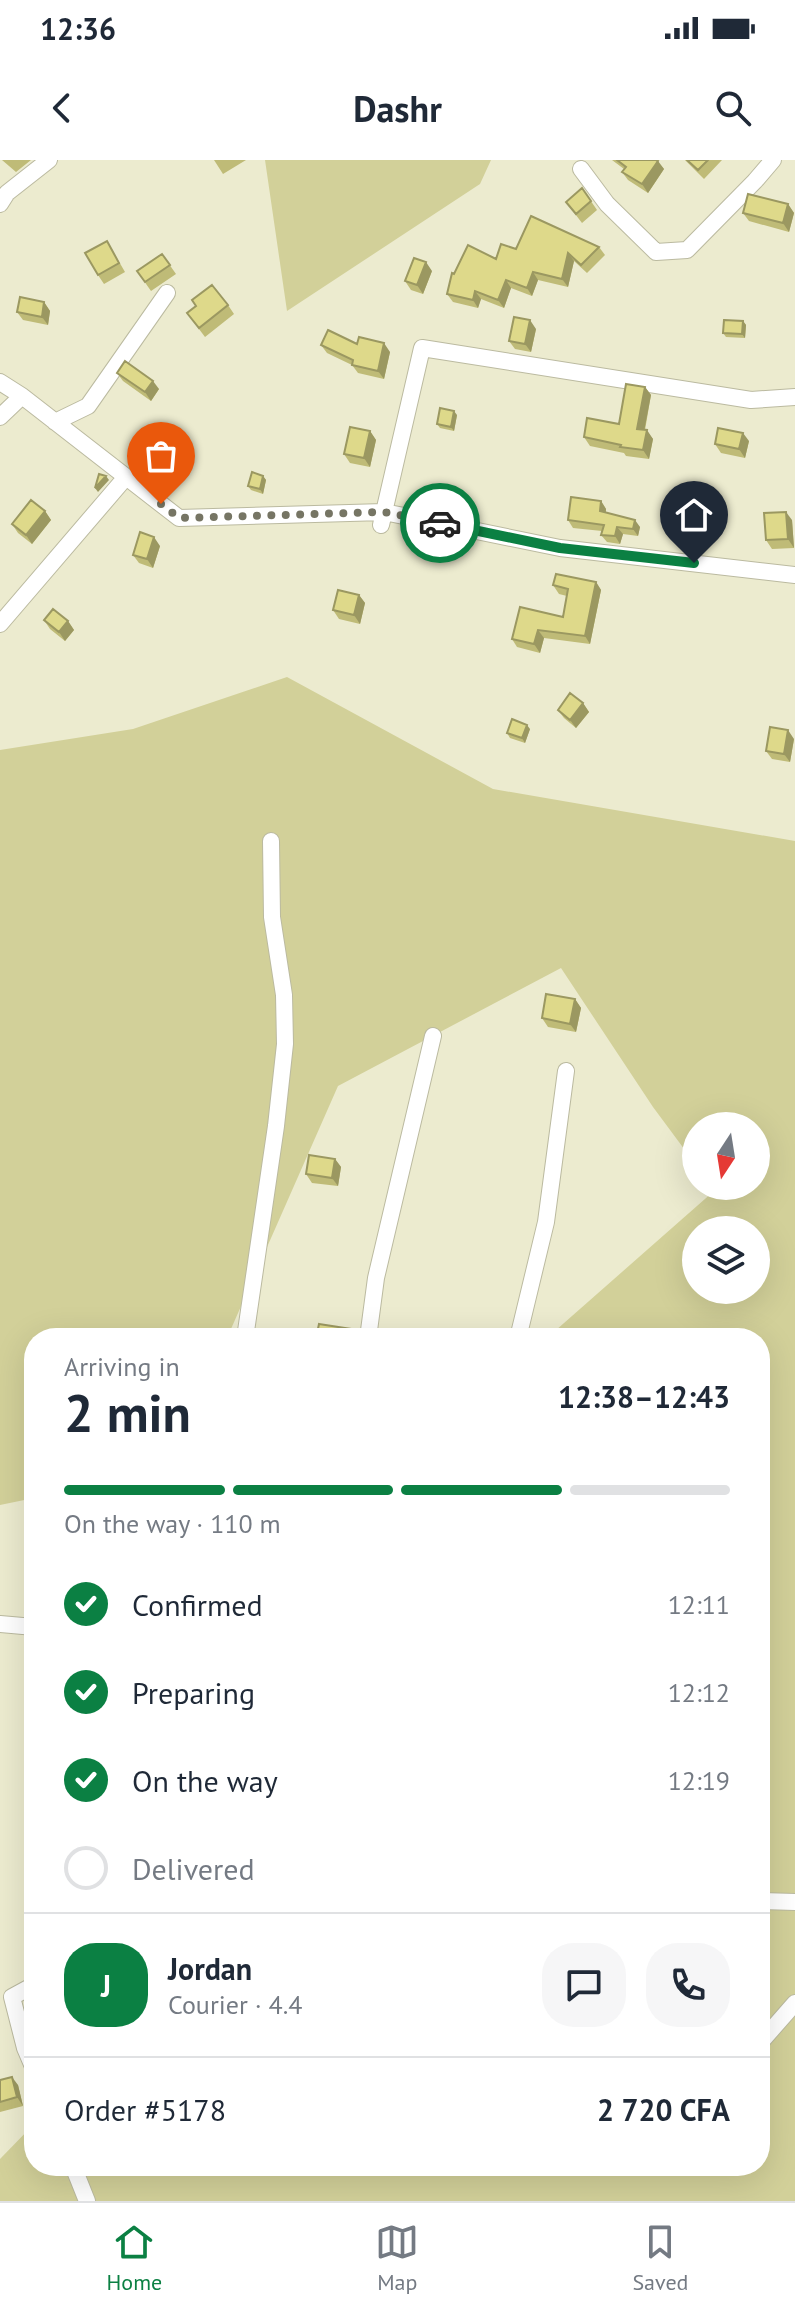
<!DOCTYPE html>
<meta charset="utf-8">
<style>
:root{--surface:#fff;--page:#f6f6f7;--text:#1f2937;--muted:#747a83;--line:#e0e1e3;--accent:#0b8043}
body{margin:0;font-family:"PT Sans",sans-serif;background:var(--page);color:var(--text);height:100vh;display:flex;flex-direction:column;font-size:30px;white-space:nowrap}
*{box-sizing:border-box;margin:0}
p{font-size:26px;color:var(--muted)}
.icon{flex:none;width:44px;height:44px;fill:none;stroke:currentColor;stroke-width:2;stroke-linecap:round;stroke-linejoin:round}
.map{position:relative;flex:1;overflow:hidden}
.panel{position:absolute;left:24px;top:1168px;width:746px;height:848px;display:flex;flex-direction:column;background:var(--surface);border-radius:32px;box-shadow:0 8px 32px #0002}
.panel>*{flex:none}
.needle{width:52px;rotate:192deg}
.buttons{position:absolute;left:682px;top:952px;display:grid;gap:16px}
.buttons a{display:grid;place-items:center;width:88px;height:88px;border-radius:50%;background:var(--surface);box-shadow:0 8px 32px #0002;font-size:40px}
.pin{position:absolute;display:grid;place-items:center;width:68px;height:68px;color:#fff;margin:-82px -34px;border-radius:50% 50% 50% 0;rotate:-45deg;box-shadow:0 0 8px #0007}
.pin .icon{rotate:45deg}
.courier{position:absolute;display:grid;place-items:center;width:80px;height:80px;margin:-40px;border:6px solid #0b8043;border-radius:50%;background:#fff;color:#222;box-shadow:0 2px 10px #0007}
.overview em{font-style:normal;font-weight:700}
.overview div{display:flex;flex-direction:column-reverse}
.overview{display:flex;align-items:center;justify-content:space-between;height:136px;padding:0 40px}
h1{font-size:52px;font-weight:700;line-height:60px}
.bar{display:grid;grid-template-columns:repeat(4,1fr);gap:12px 8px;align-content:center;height:96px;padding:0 40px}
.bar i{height:10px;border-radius:6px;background:var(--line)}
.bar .on{background:var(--accent)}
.bar p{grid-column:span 4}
.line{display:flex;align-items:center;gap:20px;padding:0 40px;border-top:2px solid var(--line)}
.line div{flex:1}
.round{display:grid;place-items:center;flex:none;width:84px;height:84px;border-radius:32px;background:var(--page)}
ol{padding:0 40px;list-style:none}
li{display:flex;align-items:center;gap:24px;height:88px}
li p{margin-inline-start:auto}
li .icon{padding:8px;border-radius:50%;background:var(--accent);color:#fff;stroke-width:4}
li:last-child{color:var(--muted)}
li i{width:44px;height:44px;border:4px solid var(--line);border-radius:50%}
.status{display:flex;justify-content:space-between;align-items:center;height:56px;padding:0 40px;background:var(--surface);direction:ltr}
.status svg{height:22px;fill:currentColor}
header{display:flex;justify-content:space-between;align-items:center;height:104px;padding:0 40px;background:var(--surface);font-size:36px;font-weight:700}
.tab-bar{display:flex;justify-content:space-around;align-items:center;height:112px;border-top:2px solid var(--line);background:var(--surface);font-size:22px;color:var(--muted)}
.tab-bar a{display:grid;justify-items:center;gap:4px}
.tab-bar .on{color:var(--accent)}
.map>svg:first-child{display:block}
.green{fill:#d2d099;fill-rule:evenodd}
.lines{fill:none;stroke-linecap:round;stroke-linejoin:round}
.minor-casing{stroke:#bbbaa0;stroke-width:18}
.minor{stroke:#fff;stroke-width:16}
.wall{fill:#bfbb77}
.shaded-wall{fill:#9b9861}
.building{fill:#ded98a;stroke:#9b9861;stroke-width:2}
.done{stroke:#767564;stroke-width:8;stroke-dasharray:0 14.4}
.route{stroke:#0b8043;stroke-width:10}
</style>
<div class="status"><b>12:36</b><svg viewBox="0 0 49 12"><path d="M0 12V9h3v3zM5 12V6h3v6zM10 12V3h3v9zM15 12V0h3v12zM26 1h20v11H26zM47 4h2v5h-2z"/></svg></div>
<header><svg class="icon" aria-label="back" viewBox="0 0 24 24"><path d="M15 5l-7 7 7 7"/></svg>Dashr<svg class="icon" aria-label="search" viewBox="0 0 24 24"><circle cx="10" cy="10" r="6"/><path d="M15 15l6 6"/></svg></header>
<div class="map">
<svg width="795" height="2041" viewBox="0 0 795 2041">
<rect width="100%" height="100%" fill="#ecebcf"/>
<path class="green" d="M265 0H491L480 24 287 151Z
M287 517 493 629 795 681V2041H0V1999L34 1964V2006H760V1178H547L714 1031 711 1026H756V966H696V1005L653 947 561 808 338 926 227 1178H34V1338L0 1345V590L133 569ZM696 1070H756V1130H696Z"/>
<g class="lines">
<g class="minor-casing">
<path id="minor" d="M581 9 607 44 656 92 687 90 755 21 773 0
M0 44 7 33 49 0
M0 222 22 236 179 358 384 352 560 388 795 415
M0 257 22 236
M55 262 88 246 167 133
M381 365 422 188 751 240 795 237
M0 464 126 317
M245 1178 276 966 285 884 284 835 272 757 271 681
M368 1178 376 1118 433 876
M518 1178 546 1062 566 911
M0 1464 34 1467
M760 1741 795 1742
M34 1825 12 1837 25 1888 34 1909
M760 1883 795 1843
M73 2006 87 2041"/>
</g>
<use href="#minor" class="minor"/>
</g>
<path class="wall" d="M2 0H31L16 12Z
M214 0H246L223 14Z
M612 0H656L664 9 648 33 628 20 622 12 624 9Z
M685 0H722L704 19Z
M582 28 597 50 582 63 566 42Z
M788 44 794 53 789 72 749 61 743 53Z
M107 81 125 112 104 124 98 115Z
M599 87 605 95 587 113 574 101 568 127 538 120 532 136 511 128 504 148 481 139 478 148 453 142 447 134 496 99 516 89Z
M162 94 176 114 151 131 137 111Z
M432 111 423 134 411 130 405 121Z
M44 142 50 151 48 165 23 160 17 152Z
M228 145 234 154 205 177 187 153Z
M743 161 746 165 745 178 726 177 723 173Z
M536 169 531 192 515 189 509 181Z
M357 184 390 192 384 219 358 213 352 205 327 193 321 185Z
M117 213 159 229 151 241 123 221Z
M645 227 651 235 645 270 653 279 649 299 626 296 624 293 590 286 584 277 619 264Z
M457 255 454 271 440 268 437 264Z
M370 271 376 280 370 307 350 303 344 294Z
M749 281 745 298 721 293 715 284Z
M263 316 266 320 263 334 251 330 248 326Z
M601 341 606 349V353L640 367 638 376 623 374 620 384 607 382 601 375 602 371 573 368 568 360Z
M45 351 51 360 32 384 18 373 12 364Z
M792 360 794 388 772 389 766 380Z
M160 386 153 408 139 403 133 395Z
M596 422 601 430 590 484 544 478 540 493 517 487 512 479 563 457 567 436 559 434 553 425Z
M359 435 365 443 360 464 339 459 333 450Z
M44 460 68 461 74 470 65 481 50 469Z
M583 543 589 552 576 568 564 558 558 550Z
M530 569 525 583 510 578 507 573Z
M794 579 790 602 772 599 766 591Z
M575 839 581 848 576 872 548 867 542 858Z
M335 999 341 1007 338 1026 312 1023 306 1014Z
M0 1920 18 1925 23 1946 0 1952Z"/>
<path class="shaded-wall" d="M658 1 664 9 648 33 642 24Z
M788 44 794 53 789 72 783 63Z
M568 93 574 101 568 127 562 119Z
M426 102 432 111 423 134 417 125Z
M533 112 538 120 532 136 527 128Z
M506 120 511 128 504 148 498 140Z
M475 131 481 139 478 148 473 140Z
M44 142 50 151 48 165 42 157Z
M530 160 536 169 531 192 525 184Z
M743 161 746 165 745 178 742 174Z
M384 183 390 192 384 219 378 211Z
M153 221 159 229 151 241 145 232Z
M645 227 651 235 643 277 637 269Z
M454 251 457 255 454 271 451 267Z
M647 270 653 279 649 299 643 290Z
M370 271 376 280 370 307 364 298Z
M743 273 749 281 745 298 739 289Z
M106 316 109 320 98 332 95 328Z
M263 316 266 320 263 334 260 329Z
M601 341 606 349 605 359 600 351Z
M45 351 51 360 32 384 26 375Z
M786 352 792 360 794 388 788 379Z
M635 360 640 367 638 376 633 369Z
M617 367 623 374 620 384 615 376Z
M154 377 160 386 153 408 147 399Z
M596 422 601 430 590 484 585 476Z
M359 435 365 443 360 464 354 455Z
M68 461 74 470 65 481 59 472Z
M538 470 544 478 540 493 534 484Z
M583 543 589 552 576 568 570 560Z
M527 565 530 569 525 583 522 578Z
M788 570 794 579 790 602 784 594Z
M575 839 581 848 576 872 570 864Z
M335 999 341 1007 338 1026 332 1018Z
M12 1917 18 1925 23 1946 17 1937Z"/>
<path class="building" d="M617 0H656L658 1 642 24 622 12 626 7Z
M687 0H708L698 10Z
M582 28 591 41 576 54 566 42Z
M748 34 788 44 783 63 743 53Z
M531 56 599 87 581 105 568 93 562 119 533 112 527 128 506 120 498 140 475 131 473 140 447 134 452 113 454 114 468 85 496 99 501 84 516 89Z
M107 81 119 103 98 115 85 93Z
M162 94 170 105 145 122 137 111Z
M414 98 426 102 417 125 405 121Z
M212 125 228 145 199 168 187 153 196 146 192 140Z
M20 137 44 142 42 157 17 152Z
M514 157 530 160 525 184 509 181Z
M724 160 743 161 742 174 723 173Z
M328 170 357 184 359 177 384 183 378 211 352 205 353 200 321 185Z
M125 201 153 221 145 232 117 213Z
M626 224 645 227 637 269 647 270 643 290 620 287 621 285 584 277 587 258 619 264Z
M440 248 454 251 451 267 437 264Z
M350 267 370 271 364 298 344 294Z
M718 268 743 273 739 289 715 284Z
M252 312 263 316 260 329 248 326Z
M99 314 106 316 95 328Z
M571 337 601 341 600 351 635 360 633 369 617 367 615 376 601 375 604 365 568 360Z
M31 340 45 351 26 375 12 364Z
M786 352 788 379 766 380 764 353Z
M140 372 154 377 147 399 133 395Z
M556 414 596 422 585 476 538 470 534 484 512 479 520 447 563 457 568 429 553 425Z
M338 430 359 435 354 455 333 450Z
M53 449 68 461 59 472 44 460Z
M570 533 583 543 570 560 558 550Z
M512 559 527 565 522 578 507 573Z
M770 567 788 570 784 594 766 591Z
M546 834 575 839 570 864 542 858Z
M309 995 335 999 332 1018 306 1014Z
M319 1164 351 1169 356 1178H316Z
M12 1917 17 1937 0 1942V1920Z"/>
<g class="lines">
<path class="done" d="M161 344 179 358 384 352 440 363"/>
<path class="route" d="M440 363 560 388 694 403"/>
</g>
</svg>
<div class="buttons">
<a><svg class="needle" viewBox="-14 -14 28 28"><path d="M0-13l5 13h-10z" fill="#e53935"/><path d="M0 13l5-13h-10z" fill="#747a83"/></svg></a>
<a><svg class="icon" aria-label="layers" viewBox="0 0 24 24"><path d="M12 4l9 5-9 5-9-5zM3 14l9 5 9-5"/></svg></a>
</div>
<div class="pin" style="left:161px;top:344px;background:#ea580c"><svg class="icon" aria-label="bag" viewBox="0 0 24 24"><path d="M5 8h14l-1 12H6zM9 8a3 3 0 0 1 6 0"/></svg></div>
<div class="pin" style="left:694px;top:403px;background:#1f2937"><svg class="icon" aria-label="home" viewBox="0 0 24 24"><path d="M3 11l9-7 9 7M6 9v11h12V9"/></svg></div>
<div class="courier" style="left:440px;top:363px"><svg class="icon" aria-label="car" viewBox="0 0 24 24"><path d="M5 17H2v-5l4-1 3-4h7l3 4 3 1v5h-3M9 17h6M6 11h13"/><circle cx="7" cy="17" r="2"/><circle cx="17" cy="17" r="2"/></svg></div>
<section class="panel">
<div class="overview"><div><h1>2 min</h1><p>Arriving in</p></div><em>12:38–12:43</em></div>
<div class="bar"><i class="on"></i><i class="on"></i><i class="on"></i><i></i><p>On the way · 110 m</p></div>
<ol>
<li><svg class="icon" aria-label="check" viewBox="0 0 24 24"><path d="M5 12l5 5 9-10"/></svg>Confirmed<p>12:11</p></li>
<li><svg class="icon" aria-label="check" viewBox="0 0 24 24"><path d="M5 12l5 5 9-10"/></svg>Preparing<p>12:12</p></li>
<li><svg class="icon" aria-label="check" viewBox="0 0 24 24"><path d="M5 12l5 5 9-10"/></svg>On the way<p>12:19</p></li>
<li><i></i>Delivered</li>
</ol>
<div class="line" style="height:144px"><b class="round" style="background:var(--accent);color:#fff">J</b><div><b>Jordan</b><p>Courier · 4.4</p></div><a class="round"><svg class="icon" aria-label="chat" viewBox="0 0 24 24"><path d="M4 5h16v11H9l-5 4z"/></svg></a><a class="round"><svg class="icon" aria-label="phone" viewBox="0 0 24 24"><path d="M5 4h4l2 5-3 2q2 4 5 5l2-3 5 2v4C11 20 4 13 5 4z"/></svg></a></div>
<div class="line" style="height:104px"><div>Order #5178</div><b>2 720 CFA</b></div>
</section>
</div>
<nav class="tab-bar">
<a class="on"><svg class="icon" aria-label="home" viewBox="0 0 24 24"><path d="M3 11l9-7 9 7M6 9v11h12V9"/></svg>Home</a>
<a><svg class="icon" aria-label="map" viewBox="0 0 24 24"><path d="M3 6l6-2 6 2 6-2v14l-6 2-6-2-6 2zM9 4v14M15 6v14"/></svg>Map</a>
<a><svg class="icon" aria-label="saved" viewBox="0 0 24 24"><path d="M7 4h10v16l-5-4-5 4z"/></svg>Saved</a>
</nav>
